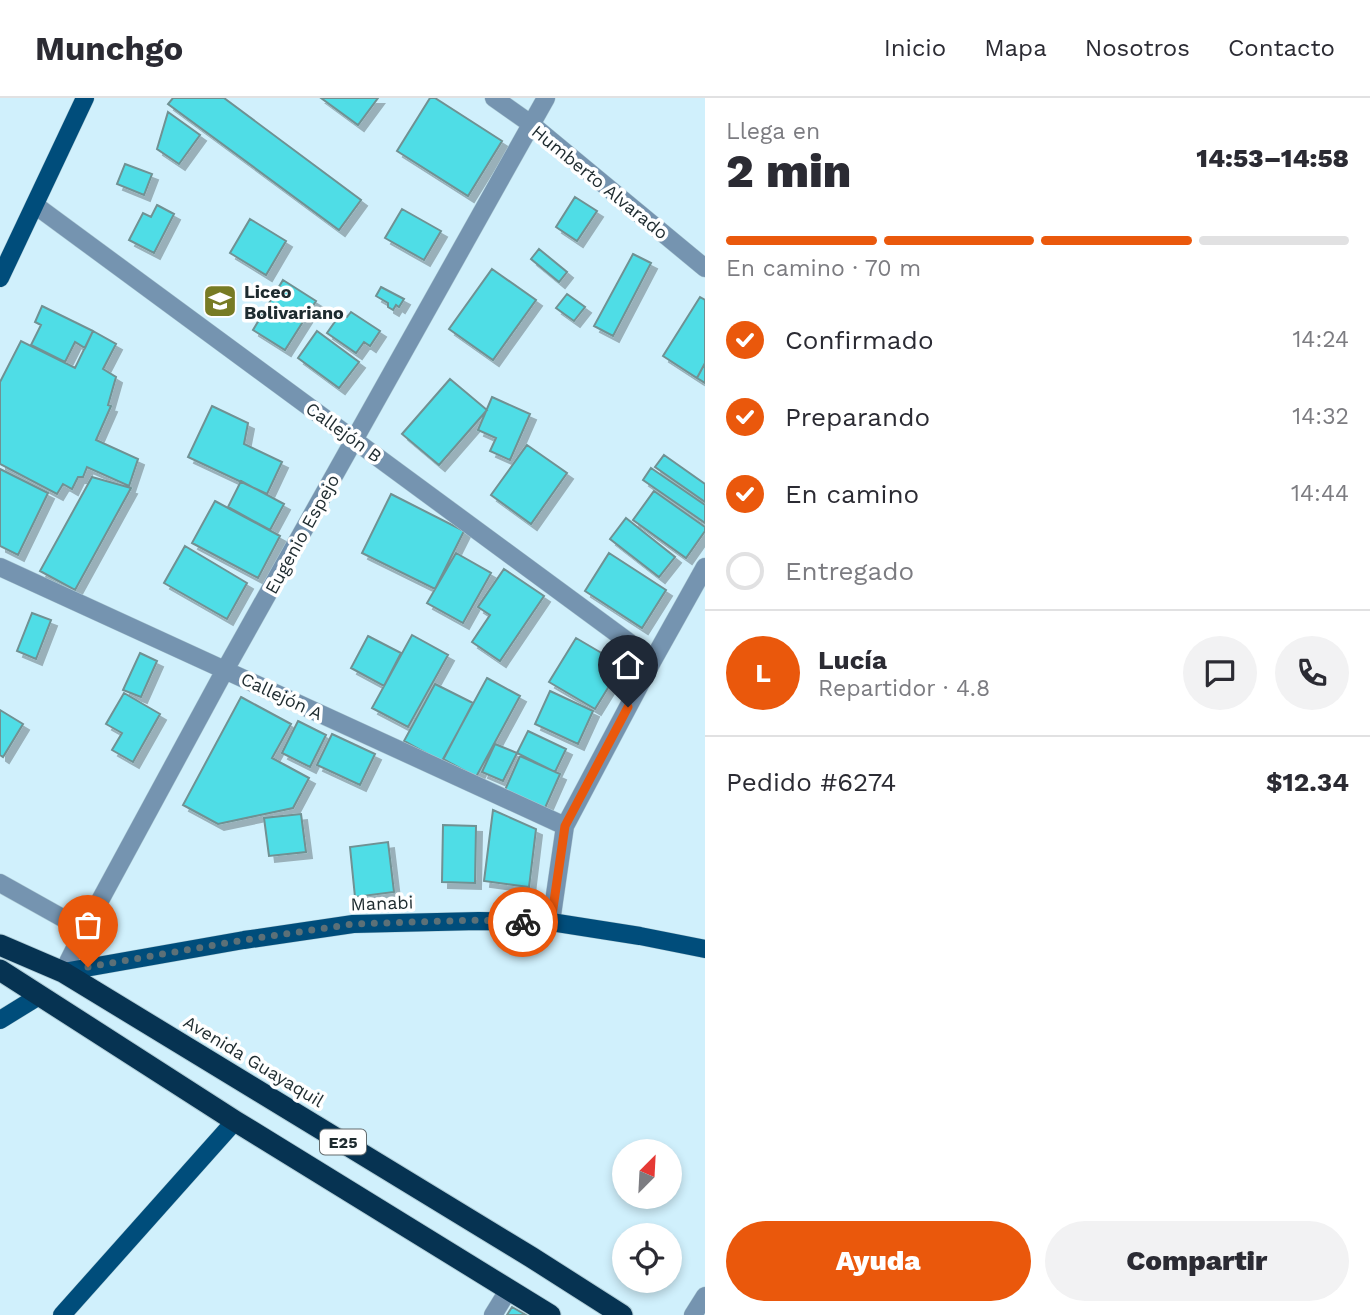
<!DOCTYPE html>
<html lang="es">
<meta charset="utf-8">
<style>
:root{--surface:#fff;--page:#f2f2f3;--text:#2b2b33;--muted:#7c7c81;--line:#e1e1e2;--accent:#ea580c}
body{margin:0;font-family:"Work Sans",sans-serif;background:var(--page);color:var(--text);height:100vh;display:flex;flex-direction:column;font-size:26px;white-space:nowrap}
*{box-sizing:border-box;margin:0}
p{font-size:23px;color:var(--muted)}
.icon{flex:none;width:38px;height:38px;fill:none;stroke:currentColor;stroke-width:2;stroke-linecap:round;stroke-linejoin:round}
.map{position:relative;flex:1;overflow:hidden}
.drawer{display:flex;flex-direction:column;background:var(--surface);width:665px}
.drawer>*{flex:none}
.needle{width:46px;rotate:24deg}
.fabs{position:absolute;left:612px;top:1041px;display:grid;gap:14px}
.fabs a{display:grid;place-items:center;width:70px;height:70px;border-radius:50%;background:var(--surface);box-shadow:0 4px 10px #0003;font-size:35px}
.pin{position:absolute;display:grid;place-items:center;width:60px;height:60px;color:#fff;margin:-72px -30px;border-radius:50% 50% 50% 0;rotate:-45deg;box-shadow:0 0 7px #0007}
.pin .icon{rotate:45deg}
.courier{position:absolute;display:grid;place-items:center;width:70px;height:70px;margin:-35px;border:5px solid #ea580c;border-radius:50%;background:#fff;color:#222;box-shadow:0 2px 9px #0007}
.head em{font-style:normal;font-weight:800}
.head div{display:flex;flex-direction:column-reverse}
.head{display:flex;align-items:center;justify-content:space-between;height:119px;padding:0 21px}
h1{font-size:46px;font-weight:800;line-height:52px}
.bar{display:grid;grid-template-columns:repeat(4,1fr);gap:10px 7px;align-content:center;height:84px;padding:0 21px}
.bar i{height:9px;border-radius:5px;background:var(--line)}
.bar .active{background:var(--accent)}
.bar p{grid-column:span 4}
.line{display:flex;align-items:center;gap:18px;padding:0 21px;border-top:2px solid var(--line)}
.line div{flex:1}
.round{display:grid;place-items:center;flex:none;width:74px;height:74px;border-radius:37px;background:var(--page)}
ol{padding:0 21px;list-style:none}
li{display:flex;align-items:center;gap:21px;height:77px}
li p{margin-inline-start:auto}
li .icon{padding:7px;border-radius:50%;background:var(--accent);color:#fff;stroke-width:4}
li:last-child{color:var(--muted)}
li i{width:38px;height:38px;border:4px solid var(--line);border-radius:50%}
.action{display:flex;gap:14px;margin-top:auto;padding:14px 21px}
.action a{flex:1;height:80px;border-radius:42px;background:var(--accent);color:#fff;font-size:28px;font-weight:800;line-height:80px;text-align:center}
.action a+a{background:var(--page);color:var(--text)}
header{display:flex;align-items:center;gap:42px;box-sizing:border-box;height:98px;padding:0 35px;background:var(--surface);border-bottom:2px solid var(--line)}
header strong{font-size:33px}
nav{display:flex;gap:38px;margin-inline-start:auto;font-size:24px}
main{display:flex;flex:1;min-height:0}
.map>svg:first-child{display:block}
.building{fill:#4fdde6;stroke:#709193;stroke-width:2;filter:url(#shadow)}
.lines{fill:none;stroke-linecap:round;stroke-linejoin:round}
.minor-casing{stroke:#b0cdd7;stroke-width:19}
.major-casing{stroke:#b0cdd7;stroke-width:19}
.highway-casing{stroke:#b0cdd7;stroke-width:23}
.minor{stroke:#7594b0;stroke-width:18}
.major{stroke:#004d7b;stroke-width:18}
.highway{stroke:#063352;stroke-width:21}
.done{stroke:#5c7077;stroke-width:7;stroke-dasharray:0 12.6}
.route{stroke:#ea580c;stroke-width:9}
.labels{text-anchor:middle;dominant-baseline:central;stroke-width:7;stroke-linejoin:round;paint-order:stroke}
.shield{fill:#fff;stroke:#626b6d;stroke-width:2}
.shield-label{font-size:16px;font-weight:bold;fill:#1e2b2f}
.street-label{font-size:18px;fill:#1e2b2f;stroke:#fff}
.poi-label{font-size:18px;font-weight:bold;fill:#1e2b2f;stroke:#fff;text-anchor:start}
</style>
<header>
<strong>Munchgo</strong>
<nav><a>Inicio</a><a>Mapa</a><a>Nosotros</a><a>Contacto</a></nav>
</header>
<main>
<div class="map">
<svg width="705" height="1217" viewBox="0 0 705 1217">
<defs>
<filter id="shadow"><feDropShadow dx="6" dy="6" stdDeviation="0" flood-color="#0004"/></filter>
</defs>
<rect width="100%" height="100%" fill="#d0f0fc"/>
<path class="building" d="M173 0H224L361 102 339 132 168 6Z
M321 0H378L358 27Z
M430 0H435L502 43 468 98 397 53Z
M168 14 200 37 179 66 157 51Z
M125 66 152 76 144 97 117 86Z
M575 99 597 113 577 143 556 129Z
M157 107 174 116 154 155 129 142 143 115 151 119Z
M402 111 441 133 424 162 385 140Z
M250 121 286 143 266 177 230 155Z
M539 151 567 174 559 184 531 161Z
M633 156 651 165 613 238 594 228Z
M492 171 536 202 493 262 449 231Z
M283 182 316 203 285 252 253 232Z
M381 189 404 201 399 209 396 207 393 212 388 209V205L376 198Z
M567 196 585 209 574 223 556 210Z
M700 199 705 202V265L697 280 663 258Z
M42 208 93 233 85 250 75 244 65 264 31 247 41 227 35 224Z
M351 214 380 233 370 248 364 244 356 255 327 235 341 215 347 219Z
M93 233 116 246 103 271 116 279 108 307 111 308 96 342 138 361 129 388 87 369 83 379H78L72 391 63 386 57 396 0 366V284L21 243 75 270Z
M317 233 359 264 339 290 298 260Z
M705 265V285L697 280Z
M450 281 487 312 439 367 402 336Z
M492 299 530 316 510 362 490 353 496 340 478 332Z
M212 308 248 325 244 346 282 364 267 396 188 359Z
M527 347 567 375 531 426 491 397Z
M664 357 705 386V404L655 369Z
M651 370 705 407V425L643 382Z
M0 371 48 395 18 457 0 448Z
M92 379 131 390 75 492 40 473Z
M241 383 284 406 270 432 228 409Z
M654 393 705 429V433L686 460 633 422Z
M391 396 464 433 435 491 362 455Z
M215 403 280 438 258 480 192 445Z
M626 420 675 459 659 479 610 441Z
M185 448 247 485 227 521 164 485Z
M456 455 491 475 463 525 427 505Z
M609 455 666 492 642 530 585 493Z
M504 471 544 498 500 563 472 544 490 517 478 509Z
M32 515 51 522 36 561 17 553Z
M412 537 448 557 408 629 372 610Z
M368 538 401 555 384 588 351 570Z
M576 540 622 567 595 611 549 584Z
M140 555 157 563 141 599 123 592Z
M487 580 520 598 476 679 443 661Z
M435 586 473 605 442 664 404 643Z
M550 593 593 613 578 646 535 626Z
M124 595 160 616 133 664 112 652 122 635 106 626Z
M241 599 291 626 272 660 309 680 293 710 218 726 183 707Z
M0 612 23 626 3 659 0 657Z
M298 623 326 637 310 669 282 655Z
M528 633 566 651 555 674 517 655Z
M332 636 375 656 360 687 317 667Z
M495 646 517 655 503 683 482 674Z
M520 658 560 676 545 710 505 692Z
M493 712 536 731 529 789 484 783Z
M301 716 306 754 269 758 264 720Z
M443 727 476 728 475 785 442 784Z
M388 744 394 794 355 799 350 749Z
M512 1209 526 1217H507Z"/>
<g class="lines">
<g class="minor-casing">
<path id="minor" d="M494 0 531 26 705 170
M35 107 653 562
M0 469 565 728
M0 785 84 832
M551 824 565 728 653 562 705 469
M63 874 84 832 225 572 546 0
M493 1217 509 1191
M693 1217 705 1198"/>
</g>
<g class="major-casing">
<path id="major" d="M0 180 85 0
M63 874 244 842 353 826 479 823 551 824 640 838 705 851
M0 922 39 898
M62 1217 235 1023"/>
</g>
<g class="highway-casing">
<path id="highway" d="M0 847 63 874 531 1159 622 1217
M0 872 235 1023 550 1217"/>
</g>
<use href="#minor" class="minor"/>
<use href="#major" class="major"/>
<use href="#highway" class="highway"/>
</g>
<g class="lines">
<path class="done" d="M88 869 244 842 353 826 479 822 523 824"/>
<path class="route" d="M523 824H551L565 728 628 609"/>
</g>
<defs>
<g id="school-square" transform="scale(1.75)"><rect x="-9" y="-9" width="18" height="18" rx="4" fill="#777b24" stroke="#fff"/><path d="M0-5L7-2L0 1L-7-2ZM-4 1L0 2.5L4 1V4Q0 6-4 4Z" fill="#fff"/></g>
</defs>
<g fill-rule="evenodd">
<use href="#school-square" x="220" y="203"/>
</g>
<g class="labels">
<rect class="shield" x="320" y="1031.5" width="46" height="25" rx="5"/>
<g class="shield-label">
<text x="343" y="1044">E25</text>
</g>
<g class="street-label">
<text transform="translate(600 84) rotate(39)">Humberto Alvarado</text>
<text transform="translate(344 334) rotate(36)">Callejón B</text>
<text transform="translate(302 436) rotate(-61)">Eugenio Espejo</text>
<text transform="translate(282 598) rotate(25)">Callejón A</text>
<text transform="translate(382 805) rotate(-2)">Manabi</text>
<text transform="translate(254 963) rotate(31)">Avenida Guayaquil</text>
</g>
<g class="poi-label">
<text x="244" y="193">Liceo<tspan x="244" dy="21">Bolivariano</tspan></text>
</g>
</g>
</svg>
<div class="fabs">
<a><svg class="needle" viewBox="-14 -14 28 28"><path d="M0-13l5 13h-10z" fill="#e53935"/><path d="M0 13l5-13h-10z" fill="#7c7c81"/></svg></a>
<a><svg class="icon" aria-label="locate" viewBox="0 0 24 24"><circle cx="12" cy="12" r="6"/><path d="M12 2v4M12 18v4M2 12h4M18 12h4"/></svg></a>
</div>
<div class="pin" style="left:88px;top:869px;background:#ea580c"><svg class="icon" aria-label="bag" viewBox="0 0 24 24"><path d="M5 8h14l-1 12H6zM9 8a3 3 0 0 1 6 0"/></svg></div>
<div class="pin" style="left:628px;top:609px;background:#1f2937"><svg class="icon" aria-label="home" viewBox="0 0 24 24"><path d="M3 11l9-7 9 7M6 9v11h12V9"/></svg></div>
<div class="courier" style="left:523px;top:824px"><svg class="icon" aria-label="bike" viewBox="0 0 24 24"><circle cx="6" cy="16" r="4"/><circle cx="18" cy="16" r="4"/><path d="M6 16l4-8h5l3 8M10 8l3 8H6M13 5h3"/></svg></div>
</div>
<section class="drawer">
<div class="head"><div><h1>2 min</h1><p>Llega en</p></div><em>14:53–14:58</em></div>
<div class="bar"><i class="active"></i><i class="active"></i><i class="active"></i><i></i><p>En camino · 70 m</p></div>
<ol>
<li><svg class="icon" aria-label="check" viewBox="0 0 24 24"><path d="M5 12l5 5 9-10"/></svg>Confirmado<p>14:24</p></li>
<li><svg class="icon" aria-label="check" viewBox="0 0 24 24"><path d="M5 12l5 5 9-10"/></svg>Preparando<p>14:32</p></li>
<li><svg class="icon" aria-label="check" viewBox="0 0 24 24"><path d="M5 12l5 5 9-10"/></svg>En camino<p>14:44</p></li>
<li><i></i>Entregado</li>
</ol>
<div class="line" style="height:126px"><b class="round" style="background:var(--accent);color:#fff">L</b><div><b>Lucía</b><p>Repartidor · 4.8</p></div><a class="round"><svg class="icon" aria-label="chat" viewBox="0 0 24 24"><path d="M4 5h16v11H9l-5 4z"/></svg></a><a class="round"><svg class="icon" aria-label="phone" viewBox="0 0 24 24"><path d="M5 4h4l2 5-3 2q2 4 5 5l2-3 5 2v4C11 20 4 13 5 4z"/></svg></a></div>
<div class="line" style="height:91px"><div>Pedido #6274</div><b>$12.34</b></div>
<div class="action"><a>Ayuda</a><a>Compartir</a></div>
</section>
</main>
